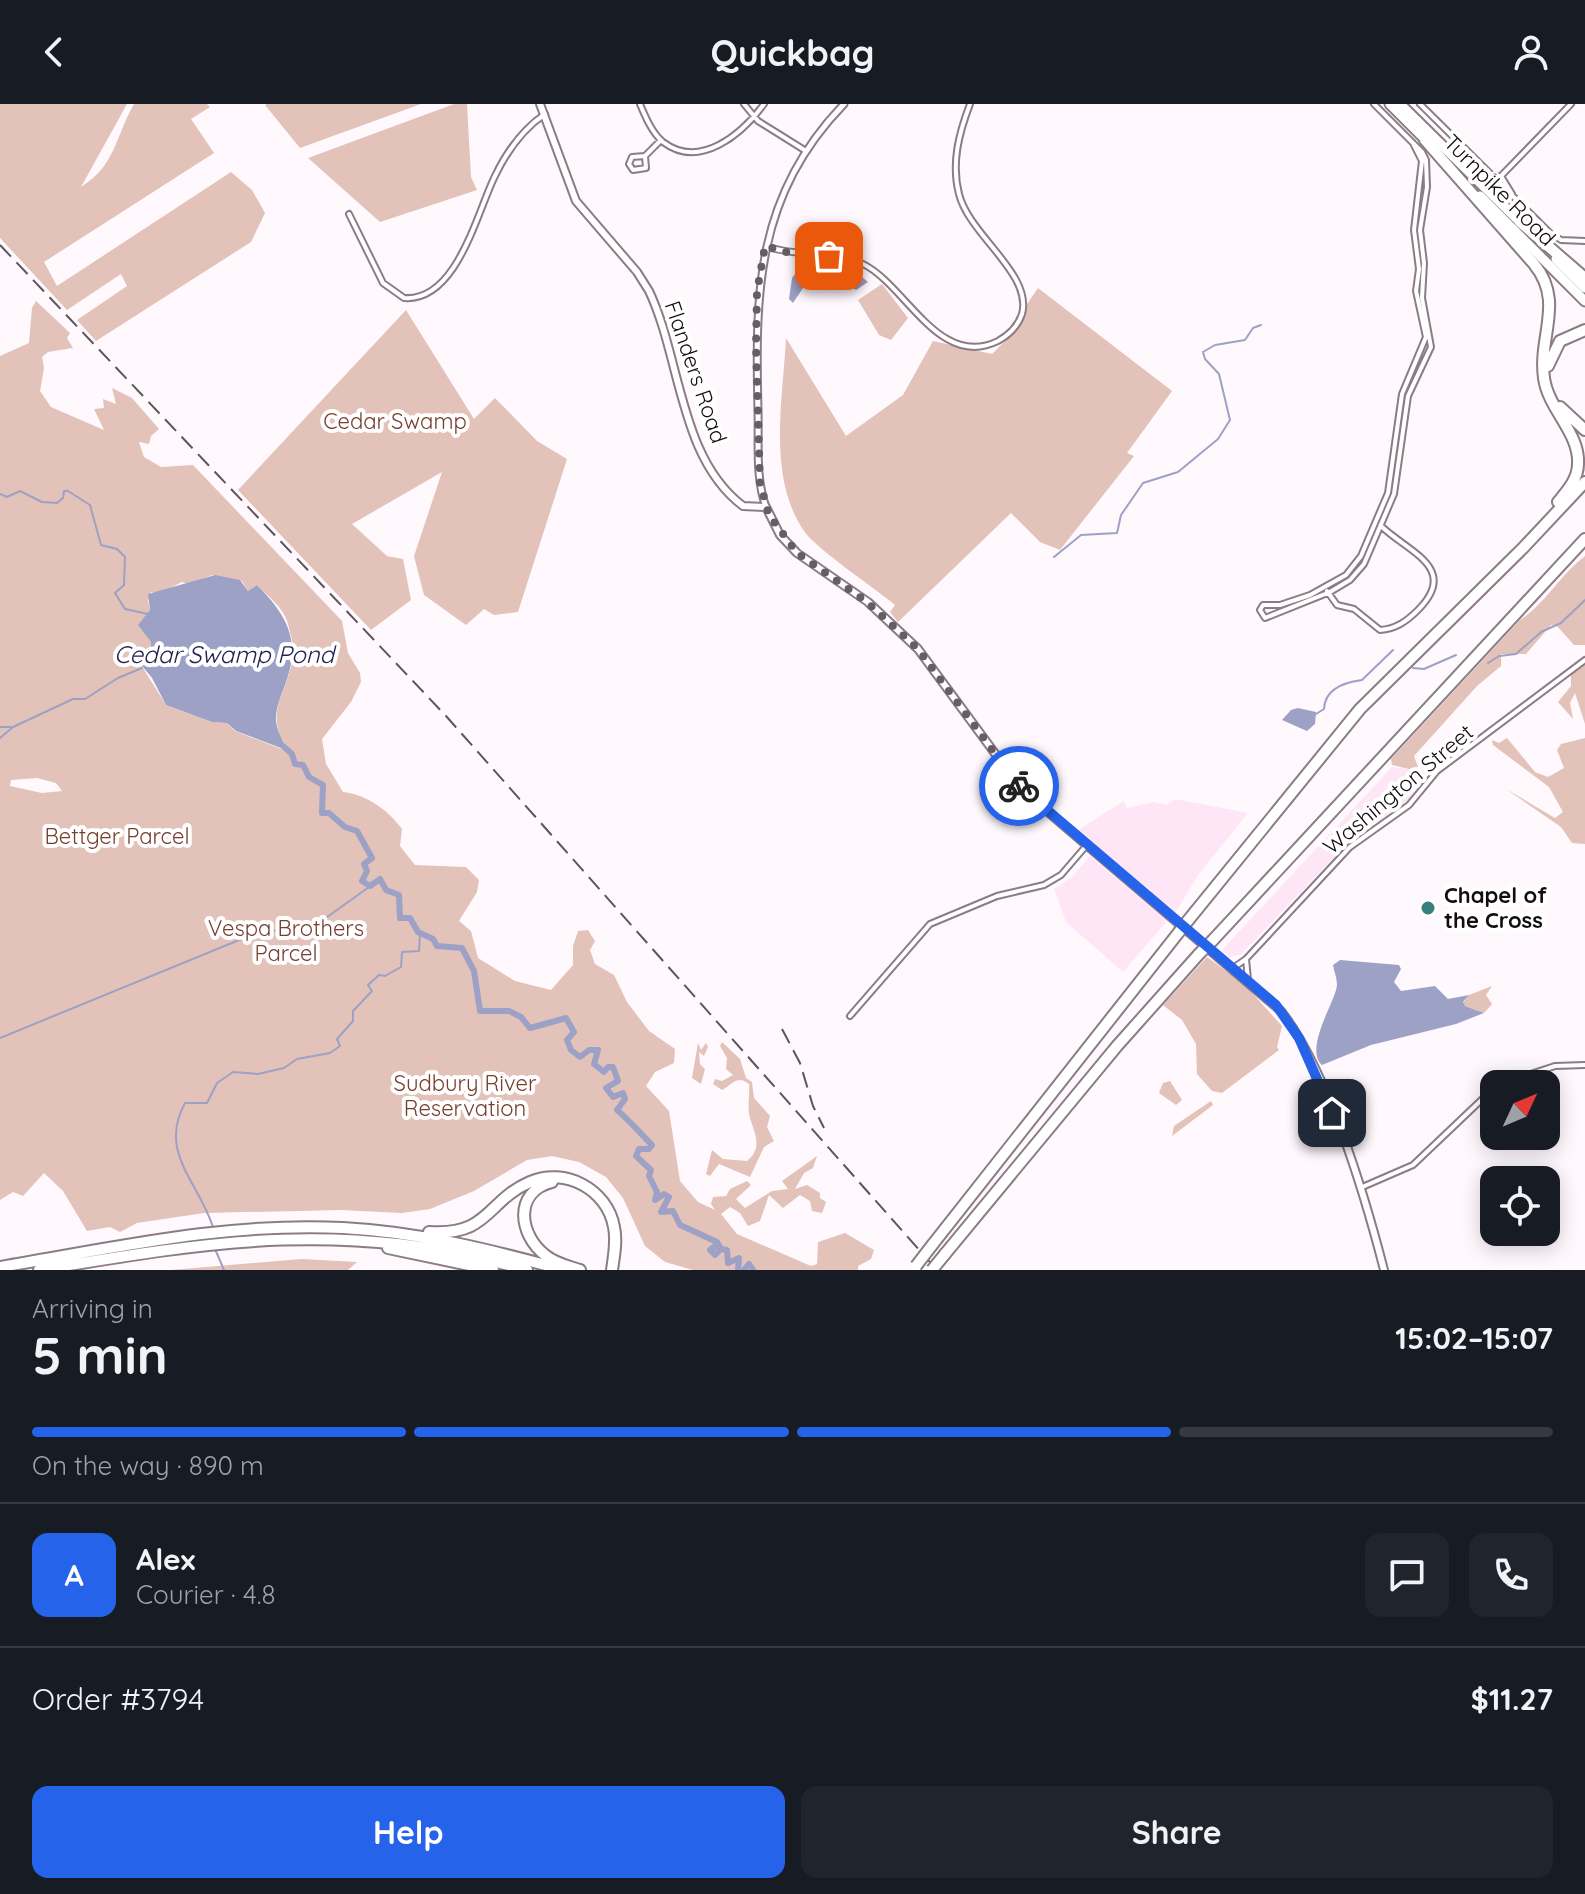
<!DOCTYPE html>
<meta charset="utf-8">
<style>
:root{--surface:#171b24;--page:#20242c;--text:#f1f3f6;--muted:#9ea1a6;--line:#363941;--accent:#2563eb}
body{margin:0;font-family:Quicksand,sans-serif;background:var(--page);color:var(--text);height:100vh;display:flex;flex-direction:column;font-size:30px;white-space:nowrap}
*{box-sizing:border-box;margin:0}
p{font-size:26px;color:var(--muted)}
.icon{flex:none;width:44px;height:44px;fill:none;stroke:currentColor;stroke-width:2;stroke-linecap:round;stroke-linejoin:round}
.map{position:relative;height:1166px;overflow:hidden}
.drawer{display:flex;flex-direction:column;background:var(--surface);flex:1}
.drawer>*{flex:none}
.needle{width:52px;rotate:46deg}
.fabs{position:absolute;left:1480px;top:966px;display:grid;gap:16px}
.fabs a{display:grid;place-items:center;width:80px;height:80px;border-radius:16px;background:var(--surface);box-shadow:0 4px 20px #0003;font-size:40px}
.pin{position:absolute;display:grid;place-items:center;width:68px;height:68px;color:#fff;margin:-34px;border-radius:16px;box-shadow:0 4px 12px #0006}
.courier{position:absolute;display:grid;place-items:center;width:80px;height:80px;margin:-40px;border:6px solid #2563eb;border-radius:50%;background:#fff;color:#222;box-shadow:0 2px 10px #0007}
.summary em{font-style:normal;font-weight:700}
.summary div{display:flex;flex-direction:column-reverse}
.summary{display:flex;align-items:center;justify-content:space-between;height:136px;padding:0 32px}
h1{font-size:52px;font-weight:700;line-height:60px}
.bar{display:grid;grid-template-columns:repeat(4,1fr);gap:12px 8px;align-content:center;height:96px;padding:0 32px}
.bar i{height:10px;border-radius:6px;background:var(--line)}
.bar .current{background:var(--accent)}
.bar p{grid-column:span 4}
.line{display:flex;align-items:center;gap:20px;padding:0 32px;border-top:2px solid var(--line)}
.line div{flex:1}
.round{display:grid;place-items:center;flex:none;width:84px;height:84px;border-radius:16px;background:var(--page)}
.button{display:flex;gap:16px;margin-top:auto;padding:16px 32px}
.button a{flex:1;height:92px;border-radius:16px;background:var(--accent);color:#fff;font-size:32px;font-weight:700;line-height:92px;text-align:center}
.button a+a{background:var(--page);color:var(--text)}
header{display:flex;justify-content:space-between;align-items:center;height:104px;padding:0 32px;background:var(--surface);font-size:36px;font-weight:700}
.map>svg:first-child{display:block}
.built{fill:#fee6f6}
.green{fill:#e3c2b9;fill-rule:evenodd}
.water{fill:#9da1c5}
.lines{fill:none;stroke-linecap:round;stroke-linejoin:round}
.stream{stroke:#9da1c5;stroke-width:2}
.river{stroke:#9da1c5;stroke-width:6}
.minor-casing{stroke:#8b7c85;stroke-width:8}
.tertiary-casing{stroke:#8b7c85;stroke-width:9}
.secondary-casing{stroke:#8b7c85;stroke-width:10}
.trunk-casing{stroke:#8b7c85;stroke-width:13}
.motorway-casing{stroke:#8b7c85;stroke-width:14}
.minor{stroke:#fff;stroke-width:4}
.tertiary{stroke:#fff;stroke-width:5}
.secondary{stroke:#fff;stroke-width:6}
.trunk{stroke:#fff;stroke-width:9}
.motorway{stroke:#fff;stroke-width:10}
.rail{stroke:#5c565a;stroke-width:2;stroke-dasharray:16 8;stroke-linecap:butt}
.motorway-bridge-casing{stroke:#8b7c85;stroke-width:14;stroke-linecap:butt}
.motorway-bridge{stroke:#fff;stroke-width:10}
.done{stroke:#655f63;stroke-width:8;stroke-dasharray:0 14.4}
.route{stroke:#2563eb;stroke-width:10}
.poi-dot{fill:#37807e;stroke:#fff;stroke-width:3}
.labels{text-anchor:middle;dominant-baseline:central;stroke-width:8;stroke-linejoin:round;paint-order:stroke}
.street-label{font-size:22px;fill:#120d10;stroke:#fff}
.park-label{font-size:22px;fill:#763e2e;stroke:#fff}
.poi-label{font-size:22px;font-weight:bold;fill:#120d10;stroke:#fff;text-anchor:start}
.water-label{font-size:24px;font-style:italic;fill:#232251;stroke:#fff}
</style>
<header><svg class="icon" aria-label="back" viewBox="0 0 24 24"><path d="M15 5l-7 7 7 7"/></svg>Quickbag<svg class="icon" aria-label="person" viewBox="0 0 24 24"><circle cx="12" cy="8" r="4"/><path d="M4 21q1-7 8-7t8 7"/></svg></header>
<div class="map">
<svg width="1585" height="1166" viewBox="0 0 1585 1166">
<rect width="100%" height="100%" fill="#fff8fd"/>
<path class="built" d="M1392 663 1429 668 1407 697 1346 741 1240 851 1230 853 1222 846Z
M1175 695 1248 709 1198 771 1174 811 1078 726 1124 697 1127 704 1153 698 1167 701Z
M1090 752 1167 817 1123 868 1066 818 1054 785 1072 773Z"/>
<path class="green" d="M0 0H127L81 83C116 61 115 33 134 0H207L210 3 191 15 214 49 44 158 57 182 231 68 252 86 265 109 251 138 96 237 77 216 127 182 121 170 67 206 0 134Z
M267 0H421L300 44 265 1Z
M454 0H467L471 73 477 86 380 118 308 54Z
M882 180 908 214 891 236 879 231 858 196Z
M1038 184 1172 287 1127 349 1134 352 1060 446 1040 438 1011 409 898 518 890 508 895 501C875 484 816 445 804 427 767 373 783 295 786 234L846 332 903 291 933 237 992 250 1019 223 1027 200Z
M36 197 70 229 67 234 73 244 48 248 42 253 44 264 40 287 51 303 104 326 94 305 104 304 103 295 116 300 112 284 132 294 159 325 151 332 149 340 139 338 144 353 161 363 193 361 342 517 348 549 360 569 361 578 351 598 322 635 326 660 343 688C363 690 386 703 402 725L400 742 415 761 466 763 479 776 477 788 459 817 471 827 478 854 515 877 551 886 573 861V842L578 827 588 826 595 837 590 846 595 860 614 871 627 898 649 927 675 945 674 959 655 968 646 982 669 1007 680 1077 698 1098 715 1106 711 1100 713 1093 726 1092 730 1085 747 1077 751 1081 736 1095 745 1104 772 1087 788 1085 782 1077 817 1052 813 1064 804 1069 795 1085 807 1081 820 1089V1094L826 1098 822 1109 812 1107 810 1097 800 1091 783 1104 769 1091 760 1117 748 1122 740 1109 730 1103 721 1110 737 1130 811 1162 817 1160 818 1138 845 1129 874 1146 871 1155 858 1162V1166H693L665 1158 645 1142 623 1094 606 1073 579 1058 552 1052 527 1056 474 1087 430 1105 402 1109 341 1106 204 1109 137 1119 120 1128 110 1123 87 1127 63 1087 44 1069 23 1092 13 1088 0 1096V252L29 239 32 204ZM212 471 242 477 248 487 257 481C268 492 284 504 288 520 290 529 294 540 293 550 290 587 262 607 287 644L284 646 235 627 227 619 212 618 166 601 138 556 151 546V538L139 521 150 506 148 497 151 488 160 489 182 478 188 480ZM37 674 56 679 62 687 42 689 10 682 11 676Z
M406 206 474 315 495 294 537 337 567 355 518 508 494 511 484 505 466 521 424 491 414 452 442 368 352 420 387 452 403 455 411 496 371 526 238 386Z
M1585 452V541H1574L1557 522 1551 521 1526 550H1501V562L1477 582 1414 652 1418 663 1413 666 1392 661 1391 655 1520 516C1545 500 1560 471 1585 452Z
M1585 558V620L1575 589 1570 599 1573 615 1558 598 1571 582V571Z
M1507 634 1535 668 1548 673 1564 664 1557 646 1561 640 1585 634V740L1572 739 1561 723 1506 685 1555 714 1563 708 1549 683 1493 641 1492 636 1499 639Z
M1207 853 1244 880 1282 922 1277 943 1279 946 1222 989 1212 987 1197 970 1196 940 1182 916 1163 901Z
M1492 882 1486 891 1492 900 1484 909 1465 902 1463 899 1469 891Z
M722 938 740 955 746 974 752 978 754 994 770 1012 767 1023 774 1037 764 1043 750 1073 719 1060 710 1072 706 1070 712 1046 723 1055 747 1057C763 1044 755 1030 750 1014 747 1004 750 991 749 980 737 970 732 981 722 986L713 980 715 975 722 977 733 971 726 965 727 954 720 942Z
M698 939 701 946 706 939 708 943 704 952 699 948 700 960 705 965 701 980 692 974Z
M1170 977 1182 996 1176 1001 1159 989 1163 979Z
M1211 997 1213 1001 1172 1032 1174 1022Z
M301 1155 357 1158 348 1166H171Z"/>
<path class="water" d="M836 161 850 163 868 178 856 186 844 180 834 167Z
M798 166 805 170 807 178 793 199 789 195 792 174Z
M215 471 240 476 248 487 257 481C285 509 301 535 287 575 283 587 277 600 276 612 275 626 284 636 286 646L236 627 227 619 212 618 166 601 152 574 138 557 151 546V538L138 521 150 506 148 490Z
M1298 604 1316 608 1315 620 1307 627 1282 616 1291 606Z
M1340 856 1399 861 1401 865 1394 878 1401 887 1435 882 1448 895 1469 891 1463 898 1465 902 1484 909 1456 920 1371 941 1322 961C1305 946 1331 904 1336 886 1339 877 1334 869 1333 861Z"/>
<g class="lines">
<path class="stream" d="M0 390 7 393 20 387 42 398 57 399 63 394 64 387H68L90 401 101 441 117 445 125 453 124 481 115 489 125 505 148 510
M1054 453 1081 431 1117 429 1121 411 1143 379 1178 368 1218 335 1230 316 1219 270 1205 255 1203 248 1215 241 1245 236 1253 224 1261 221
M1488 559 1499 552 1516 550 1541 528 1561 519 1585 496
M1413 564 1424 565 1456 551
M1316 610 1324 605C1325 584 1346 578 1362 576L1393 546
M0 623H11
M0 634 13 623 73 595H85L118 574 142 564
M0 934 261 827 309 826 369 783
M213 1123C198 1077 158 1048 185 999H207L217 979 233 968 258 970 284 964 297 955 330 949 340 942 337 935 353 917V907L372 887 368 881 379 871 385 872 401 863 402 848 419 847 420 830
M215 1145 224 1166"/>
<path class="river" d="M283 642 292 650 295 660 303 661 309 673 323 681 322 709H329L345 723 357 727 372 754 364 760 367 767 362 777 370 782 380 775 386 786 399 791 400 814H410L418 828 433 835 437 842 462 844 474 867 480 907H509L521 913 530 924 566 914 574 928 567 936 571 946 580 953 589 946H598L594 960 604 968 608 963H613L618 977 606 984 613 993 623 989 625 995 617 1006C631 1018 639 1028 652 1041L649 1045H639L636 1052 651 1066 649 1072 657 1088 655 1096 664 1090 669 1093 661 1108 673 1107 680 1121 717 1138 721 1145 727 1146 728 1159 739 1154 738 1166
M718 1140 710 1146 715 1151 721 1145
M744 1166 749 1160 753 1166"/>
<g class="minor-casing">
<path id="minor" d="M640 0C645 12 652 29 663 38 700 66 742 30 764 0
M744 0 758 17 806 47
M1374 0 1422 48 1426 56 1427 83 1420 126 1424 159 1422 194 1431 243 1408 292 1394 390 1364 460 1350 476 1330 488 1265 514 1260 506 1263 501H1280L1310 491 1346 471 1361 452 1388 389 1402 290 1426 233 1416 187 1419 165 1414 126 1422 57 1413 39
M1420 0 1550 129 1561 136 1585 137
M645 52 646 64 633 66 629 60 632 53 645 52 661 36
M1501 72 1512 90
M1493 74 1501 72 1571 0
M349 110 383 179 404 194C457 198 477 108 495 72 506 49 523 25 545 10
M768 143C799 153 836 147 863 160 906 181 939 266 998 237 1009 231 1018 222 1022 210 1033 170 969 131 959 90 951 59 959 29 970 0
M1327 487 1337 501 1354 505 1380 526C1396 525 1407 517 1418 506 1460 464 1408 448 1381 422
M1246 855 1248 876
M1233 864 1246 855 1350 743 1409 701 1437 667 1585 556
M850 912 930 820 997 792 1044 781 1061 771 1086 742
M1501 980 1555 962 1585 961
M1360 1084 1413 1061 1494 984"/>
</g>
<g class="tertiary-casing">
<path id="tertiary" d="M766 403C755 373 759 338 758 306 755 188 756 91 844 0"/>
</g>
<g class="secondary-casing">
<path id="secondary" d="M540 0 576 97 637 168 649 187C681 254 679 354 743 402L766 403 780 431 797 449 868 498 918 545 1022 686 1281 907C1328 967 1365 1092 1384 1166"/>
</g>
<g class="trunk-casing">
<path id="trunk" d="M1390 0 1428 38
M1400 0 1523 121
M1480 92 1585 197
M1556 155 1585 184"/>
</g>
<g class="motorway-casing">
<path id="motorway" d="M1425 36 1534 160C1565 198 1538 232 1544 274 1548 305 1580 329 1578 360 1578 375 1567 387 1558 398
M1520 118 1585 174
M1548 262 1560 237 1585 226
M1560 303 1585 326
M1186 819 1360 605 1523 444 1585 378
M1213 836 1585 435
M552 1078C513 1088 519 1131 545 1151 556 1160 568 1162 580 1166
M429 1128C490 1132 486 1097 530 1078 565 1063 607 1085 614 1123 617 1137 614 1152 612 1166
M933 1140 1179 828
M388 1144 493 1166
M945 1150 1117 942 1199 850
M0 1163C114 1144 227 1118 343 1124 419 1128 491 1146 564 1166
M39 1166C218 1136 347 1115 527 1166"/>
</g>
<use href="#minor" class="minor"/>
<use href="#tertiary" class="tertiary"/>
<use href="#secondary" class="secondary"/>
<use href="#trunk" class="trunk"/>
<use href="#motorway" class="motorway"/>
<path class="rail" d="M0 141 446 612 937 1166
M782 925 800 959 813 1002 824 1024"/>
<g class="motorway-bridge-casing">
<path id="motorway-bridge" d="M1179 828 1186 819
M1199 850 1213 836
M916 1162 933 1140
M932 1166 945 1150"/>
</g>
<use href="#motorway-bridge" class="motorway-bridge"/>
</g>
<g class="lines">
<path class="done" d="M829 152 797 151 765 142 757 188 756 242 760 379 769 411 797 449 867 498 918 545 1019 682"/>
<path class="route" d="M1019 682 1276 901 1299 934 1332 1009"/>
</g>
<circle class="poi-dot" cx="1428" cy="804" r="8"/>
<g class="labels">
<g class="street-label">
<text transform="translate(1500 86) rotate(45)">Turnpike Road</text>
<text transform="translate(696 268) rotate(71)">Flanders Road</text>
<text transform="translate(1398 685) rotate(-40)">Washington Street</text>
</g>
<g class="park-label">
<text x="395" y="317">Cedar Swamp</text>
<text x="117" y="732">Bettger Parcel</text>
<text x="286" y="824">Vespa Brothers<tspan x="286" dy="25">Parcel</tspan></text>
<text x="465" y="979">Sudbury River<tspan x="465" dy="25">Reservation</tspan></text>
</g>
<g class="poi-label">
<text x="1444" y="791">Chapel of<tspan x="1444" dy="25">the Cross</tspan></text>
</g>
<g class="water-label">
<text x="224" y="550">Cedar Swamp Pond</text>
</g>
</g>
</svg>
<div class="fabs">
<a><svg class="needle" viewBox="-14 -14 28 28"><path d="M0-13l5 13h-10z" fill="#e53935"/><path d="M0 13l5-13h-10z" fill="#9ea1a6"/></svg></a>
<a><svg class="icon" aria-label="locate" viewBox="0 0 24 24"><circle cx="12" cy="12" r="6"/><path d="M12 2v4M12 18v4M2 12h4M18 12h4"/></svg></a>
</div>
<div class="pin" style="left:829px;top:152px;background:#ea580c"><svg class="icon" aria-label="bag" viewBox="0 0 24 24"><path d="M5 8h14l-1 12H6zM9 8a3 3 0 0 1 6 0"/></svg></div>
<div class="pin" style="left:1332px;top:1009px;background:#1f2937"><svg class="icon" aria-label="home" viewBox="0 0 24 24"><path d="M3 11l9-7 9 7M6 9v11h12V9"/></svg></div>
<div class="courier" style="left:1019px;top:682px"><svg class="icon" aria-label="bike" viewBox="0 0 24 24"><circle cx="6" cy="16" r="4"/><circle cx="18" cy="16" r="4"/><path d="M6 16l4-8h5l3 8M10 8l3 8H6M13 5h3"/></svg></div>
</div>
<section class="drawer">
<div class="summary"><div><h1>5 min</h1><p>Arriving in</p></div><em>15:02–15:07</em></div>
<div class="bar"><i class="current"></i><i class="current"></i><i class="current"></i><i></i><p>On the way · 890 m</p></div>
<div class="line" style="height:144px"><b class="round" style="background:var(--accent);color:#fff">A</b><div><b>Alex</b><p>Courier · 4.8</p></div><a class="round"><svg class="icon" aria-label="chat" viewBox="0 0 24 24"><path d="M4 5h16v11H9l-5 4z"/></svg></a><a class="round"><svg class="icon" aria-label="phone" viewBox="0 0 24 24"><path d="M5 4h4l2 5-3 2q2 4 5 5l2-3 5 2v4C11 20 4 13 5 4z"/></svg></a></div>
<div class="line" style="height:104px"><div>Order #3794</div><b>$11.27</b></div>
<div class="button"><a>Help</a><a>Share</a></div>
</section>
